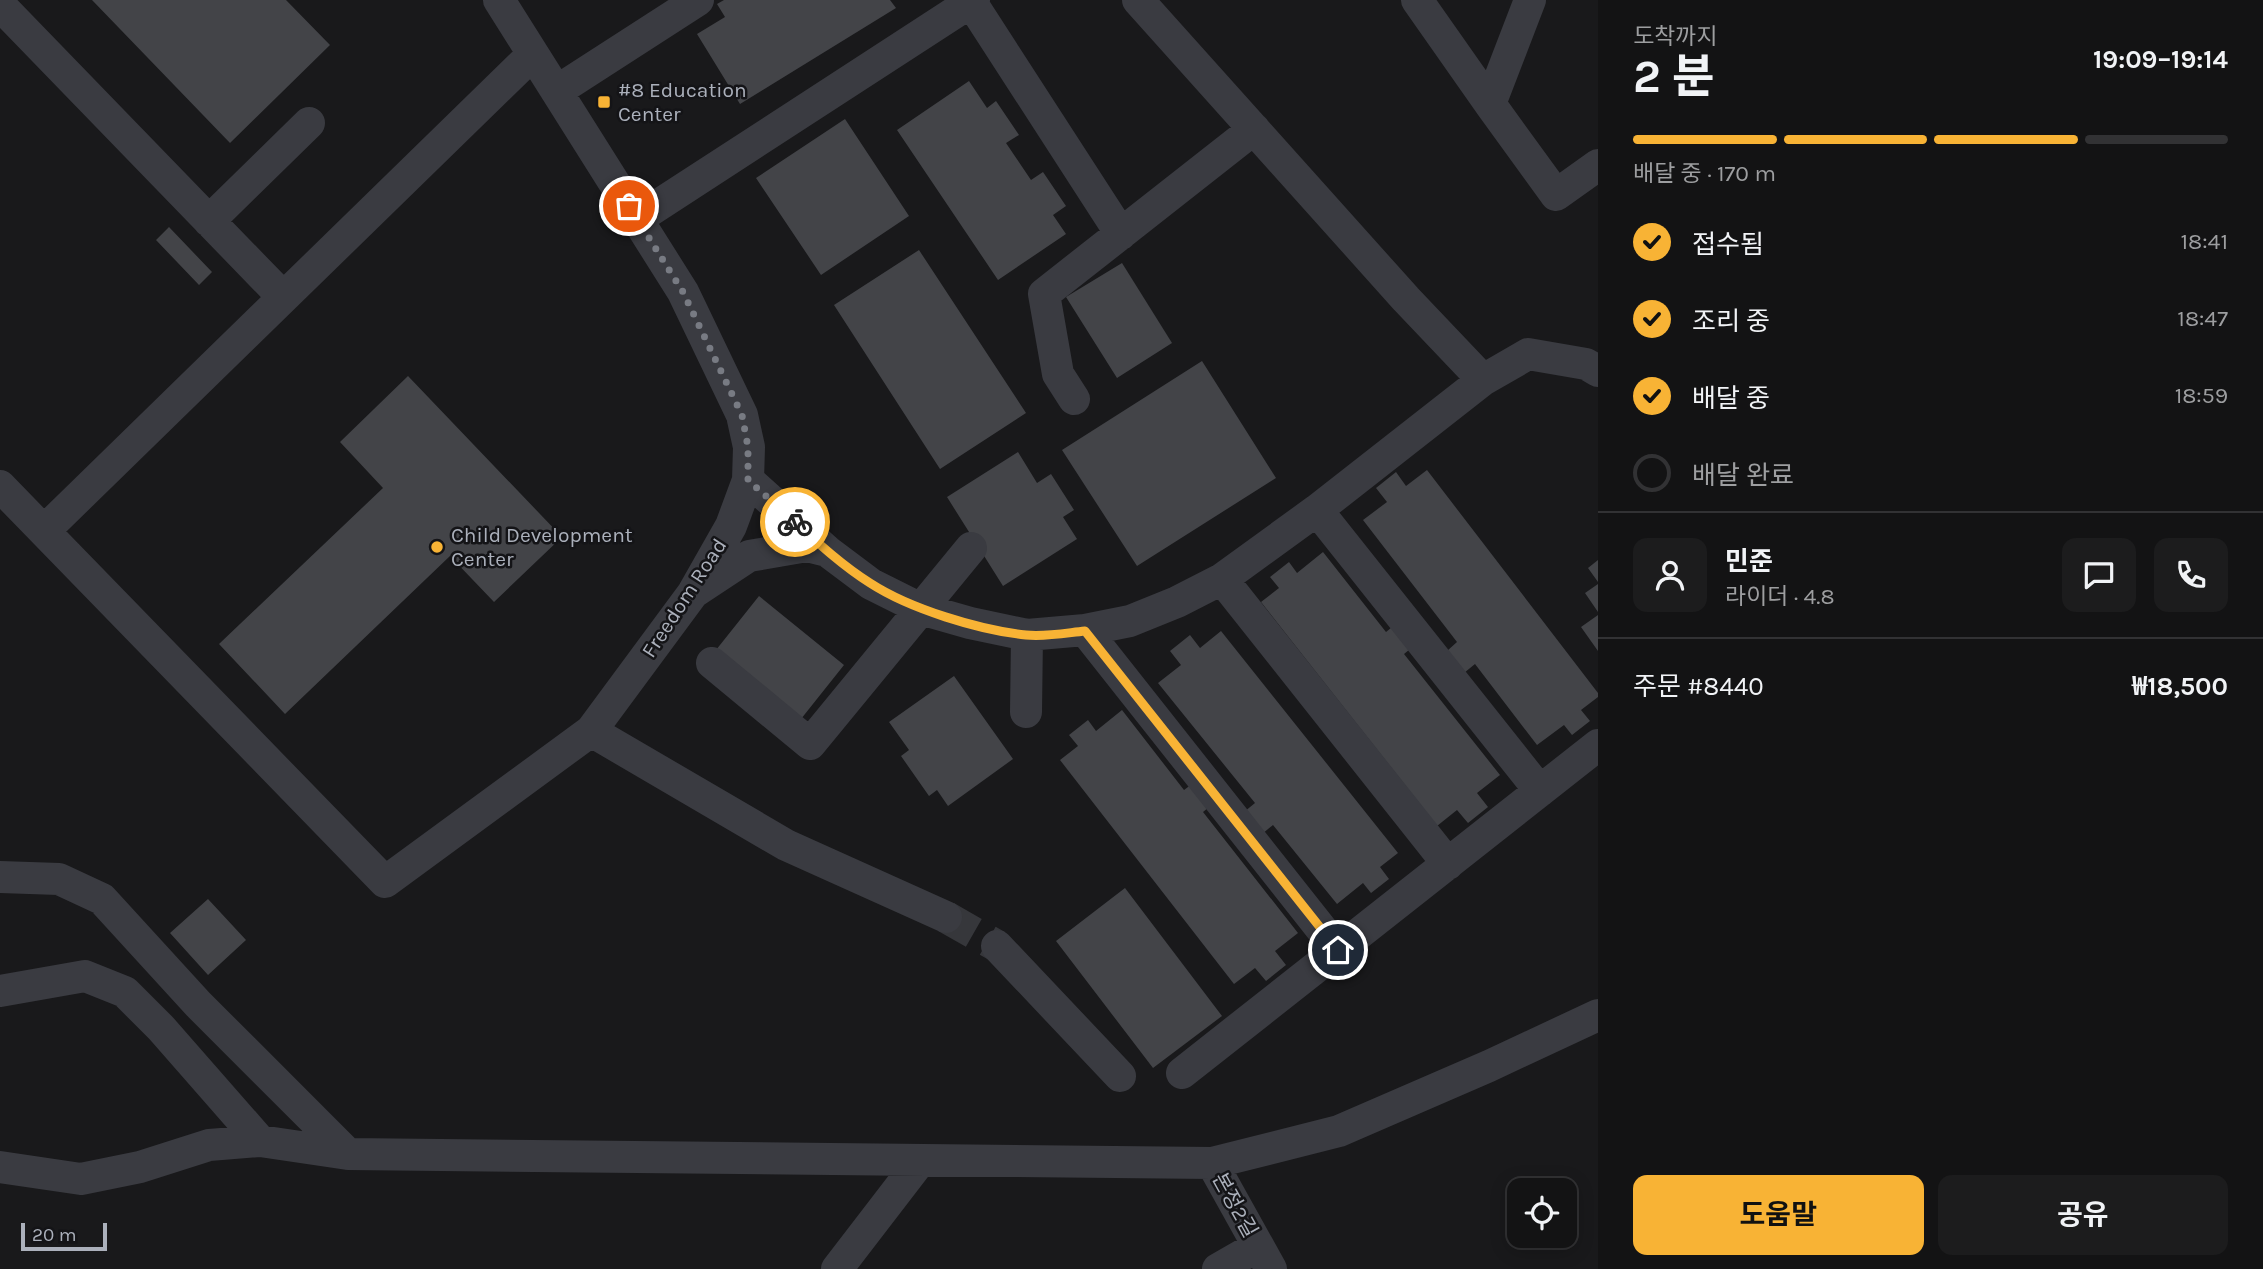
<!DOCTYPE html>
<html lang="ko">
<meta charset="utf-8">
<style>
:root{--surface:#131314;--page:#1c1c1d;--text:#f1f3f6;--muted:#9d9ea0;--line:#323234;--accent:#f8b335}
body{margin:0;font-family:Karla,"Noto Sans KR",sans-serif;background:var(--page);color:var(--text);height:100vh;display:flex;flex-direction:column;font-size:26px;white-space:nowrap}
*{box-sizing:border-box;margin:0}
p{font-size:23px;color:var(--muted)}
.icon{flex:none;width:38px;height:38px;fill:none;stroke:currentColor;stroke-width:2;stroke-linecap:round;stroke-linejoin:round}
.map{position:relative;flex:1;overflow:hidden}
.drawer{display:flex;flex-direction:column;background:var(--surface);width:665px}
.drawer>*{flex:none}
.controls{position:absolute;left:1507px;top:1178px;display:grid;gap:14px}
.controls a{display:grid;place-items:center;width:70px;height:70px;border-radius:14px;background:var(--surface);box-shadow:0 4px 18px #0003,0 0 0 2px var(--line);font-size:35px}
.scale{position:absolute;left:21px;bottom:18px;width:86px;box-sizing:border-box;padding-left:7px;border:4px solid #abb0bb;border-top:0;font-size:19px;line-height:24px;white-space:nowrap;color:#abb0bb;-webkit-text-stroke:5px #141417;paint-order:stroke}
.pin{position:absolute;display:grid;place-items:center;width:60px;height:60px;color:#fff;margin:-30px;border:4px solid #fff;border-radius:50%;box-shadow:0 2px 7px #0007}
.courier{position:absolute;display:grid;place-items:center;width:70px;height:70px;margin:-35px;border:5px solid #f8b335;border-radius:50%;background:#fff;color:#222;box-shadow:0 2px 9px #0007}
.summary em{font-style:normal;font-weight:700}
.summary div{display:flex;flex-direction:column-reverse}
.summary{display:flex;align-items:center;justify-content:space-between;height:119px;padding:0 35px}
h1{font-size:46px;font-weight:700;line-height:52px}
.bar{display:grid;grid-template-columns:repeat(4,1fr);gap:10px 7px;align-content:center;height:84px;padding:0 35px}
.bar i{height:9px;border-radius:5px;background:var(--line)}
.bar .active{background:var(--accent)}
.bar p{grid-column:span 4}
.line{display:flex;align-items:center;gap:18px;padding:0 35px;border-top:2px solid var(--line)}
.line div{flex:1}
.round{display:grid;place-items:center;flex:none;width:74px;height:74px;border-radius:14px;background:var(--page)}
ol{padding:0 35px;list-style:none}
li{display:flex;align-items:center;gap:21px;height:77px}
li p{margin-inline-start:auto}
li .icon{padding:7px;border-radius:50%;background:var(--accent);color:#111;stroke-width:4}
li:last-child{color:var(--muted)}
li i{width:38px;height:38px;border:4px solid var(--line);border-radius:50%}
.action{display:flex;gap:14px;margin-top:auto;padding:14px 35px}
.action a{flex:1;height:80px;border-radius:14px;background:var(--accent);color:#111;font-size:28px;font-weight:700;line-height:80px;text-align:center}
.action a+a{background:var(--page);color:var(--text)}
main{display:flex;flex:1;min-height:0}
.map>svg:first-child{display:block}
.building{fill:#434448}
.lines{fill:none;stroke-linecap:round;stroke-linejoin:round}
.minor-tunnel{stroke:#36373b;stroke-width:32;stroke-dasharray:32 16;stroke-linecap:butt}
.minor{stroke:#3a3b41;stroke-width:32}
.done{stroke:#787b83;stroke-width:7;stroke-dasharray:0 12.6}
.route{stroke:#f8b335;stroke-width:9}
.poi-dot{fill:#f8b335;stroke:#141417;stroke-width:2.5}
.labels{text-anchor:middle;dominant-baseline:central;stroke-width:5;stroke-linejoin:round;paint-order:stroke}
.poi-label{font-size:21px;fill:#abb0bb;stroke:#141417;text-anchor:start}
.street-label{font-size:21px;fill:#abb0bb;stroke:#141417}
</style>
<main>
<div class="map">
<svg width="1598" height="1269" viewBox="0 0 1598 1269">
<rect width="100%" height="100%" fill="#19191b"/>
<path class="building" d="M92 0H286L330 45 230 143Z
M724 0H890L896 8 740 104 697 34 725 17 717 4Z
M969 81 987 108 996 101 1019 135 1006 143 1031 180 1043 172 1066 206 1053 215 1066 234 998 280 897 130Z
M845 119 909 216 821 275 756 178Z
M169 227 212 272 199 285 156 240Z
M919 250 1026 413 940 469 834 305Z
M1122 263 1172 343 1117 378 1066 297Z
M1202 361 1276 478 1137 566 1062 450Z
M408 376 562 537 494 602 450 556 285 714 219 644 383 488 340 442Z
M1018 452 1037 483 1051 474 1074 510 1063 517 1077 539 1003 586 947 497Z
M1427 470 1598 693V697L1581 710 1590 721 1572 735 1564 725 1537 745 1475 664 1464 673 1447 651 1457 642 1363 520 1387 502 1376 488 1396 472 1406 486Z
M1323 552 1386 632 1397 623 1415 645 1404 654 1500 775 1477 793 1488 807 1468 823 1457 810 1437 826 1261 602 1279 588 1270 577 1289 562 1297 573Z
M1598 560V582L1588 568Z
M1598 584V612L1585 593Z
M759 596 844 665 801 719 716 650Z
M1598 615V651L1581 627Z
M1221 631 1398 853 1380 867 1389 879 1371 893 1363 883 1337 904 1273 825 1262 834 1244 812 1255 803 1158 683 1181 665 1170 651 1190 635 1200 648Z
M954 676 1013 759 948 806 937 790 929 796 901 756 909 750 889 722Z
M1122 710 1184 790 1196 781 1214 803 1203 812 1298 933 1275 951 1286 965 1266 981 1255 968 1234 984 1060 760 1078 746 1069 735 1088 720 1096 731Z
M1125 888 1222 1016 1153 1068 1056 941Z
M208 899 246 940 208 975 170 933Z"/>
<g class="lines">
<path class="minor-tunnel" d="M946 917 997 946"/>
<path class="minor" d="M499 0 683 292 742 415 749 447 748 480 731 526 693 593 591 731 786 845 946 917
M1138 0 1406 299 1483 380
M1417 0 1490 104 1530 0
M971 2 1121 234
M0 5 283 297
M557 91 698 0
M1490 104 1556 195 1598 165
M637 219 974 0
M209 221 309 123
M1074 399 1058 374 1044 294 1254 129
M748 480 827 551 871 584 921 609 970 623 1027 635 1085 630 1130 621 1177 602 1222 579 1317 510 1483 380 1528 354 1586 364 1598 371
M0 486 385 882 591 731
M1317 510 1540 791
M44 531 533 54
M1222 579 1448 864
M696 591 749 556 807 546 827 551
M1085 630 1338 950
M712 663 810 744 971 548
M1026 712 1027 635
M0 877 59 879 102 899 198 1004 348 1154
M997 946 1120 1076
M0 991 85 976 125 992 161 1028 260 1141
M1182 1073 1598 745
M1212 1163 1271 1269
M0 1167 81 1179 140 1167 209 1145 260 1141 348 1154 1212 1163 1339 1131 1489 1066 1598 1015
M837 1269 920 1161
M1218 1269 1258 1246"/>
</g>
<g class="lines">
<path class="done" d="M629 206 683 292 742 415 748 447V480L795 522"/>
<path class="route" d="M795 522C819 544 843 566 870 583 910 609 979 630 1026 635 1046 637 1066 633 1085 631L1338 950"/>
</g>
<g class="poi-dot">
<rect x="597" y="95" width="14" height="14" rx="3.5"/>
<circle cx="437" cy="547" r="7"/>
</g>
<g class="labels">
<g class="poi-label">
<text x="618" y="90">#8 Education<tspan x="618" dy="24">Center</tspan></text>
<text x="451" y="535">Child Development<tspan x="451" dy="24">Center</tspan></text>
</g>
<g class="street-label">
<text transform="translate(684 598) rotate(-57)">Freedom Road</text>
<text transform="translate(1235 1205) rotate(61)">본정2길</text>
</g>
</g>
</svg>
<div class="controls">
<a><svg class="icon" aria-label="locate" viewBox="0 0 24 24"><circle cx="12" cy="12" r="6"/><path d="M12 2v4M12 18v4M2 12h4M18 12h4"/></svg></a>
</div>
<div class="scale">20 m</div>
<div class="pin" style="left:629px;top:206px;background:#ea580c"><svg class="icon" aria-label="bag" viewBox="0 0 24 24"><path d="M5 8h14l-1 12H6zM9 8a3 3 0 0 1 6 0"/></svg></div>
<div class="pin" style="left:1338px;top:950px;background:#1f2937"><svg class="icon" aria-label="home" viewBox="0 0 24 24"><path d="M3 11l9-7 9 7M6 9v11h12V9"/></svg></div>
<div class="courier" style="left:795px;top:522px"><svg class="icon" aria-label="bike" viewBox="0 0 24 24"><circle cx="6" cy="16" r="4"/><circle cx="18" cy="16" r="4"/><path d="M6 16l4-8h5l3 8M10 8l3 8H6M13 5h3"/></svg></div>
</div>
<section class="drawer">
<div class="summary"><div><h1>2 분</h1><p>도착까지</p></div><em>19:09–19:14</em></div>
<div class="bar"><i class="active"></i><i class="active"></i><i class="active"></i><i></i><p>배달 중 · 170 m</p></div>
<ol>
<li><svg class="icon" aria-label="check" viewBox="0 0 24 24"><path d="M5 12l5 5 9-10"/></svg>접수됨<p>18:41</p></li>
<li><svg class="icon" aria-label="check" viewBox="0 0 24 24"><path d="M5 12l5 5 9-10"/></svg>조리 중<p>18:47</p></li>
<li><svg class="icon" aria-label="check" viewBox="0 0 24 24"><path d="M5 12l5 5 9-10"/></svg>배달 중<p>18:59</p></li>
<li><i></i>배달 완료</li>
</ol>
<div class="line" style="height:126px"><a class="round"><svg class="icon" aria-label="person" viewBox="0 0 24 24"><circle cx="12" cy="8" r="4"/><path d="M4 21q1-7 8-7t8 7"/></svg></a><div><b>민준</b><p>라이더 · 4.8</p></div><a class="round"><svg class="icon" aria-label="chat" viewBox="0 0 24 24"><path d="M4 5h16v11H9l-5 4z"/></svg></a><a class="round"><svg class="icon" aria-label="phone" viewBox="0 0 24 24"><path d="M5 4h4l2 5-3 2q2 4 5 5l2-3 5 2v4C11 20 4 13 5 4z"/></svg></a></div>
<div class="line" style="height:91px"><div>주문 #8440</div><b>₩18,500</b></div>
<div class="action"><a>도움말</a><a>공유</a></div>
</section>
</main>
